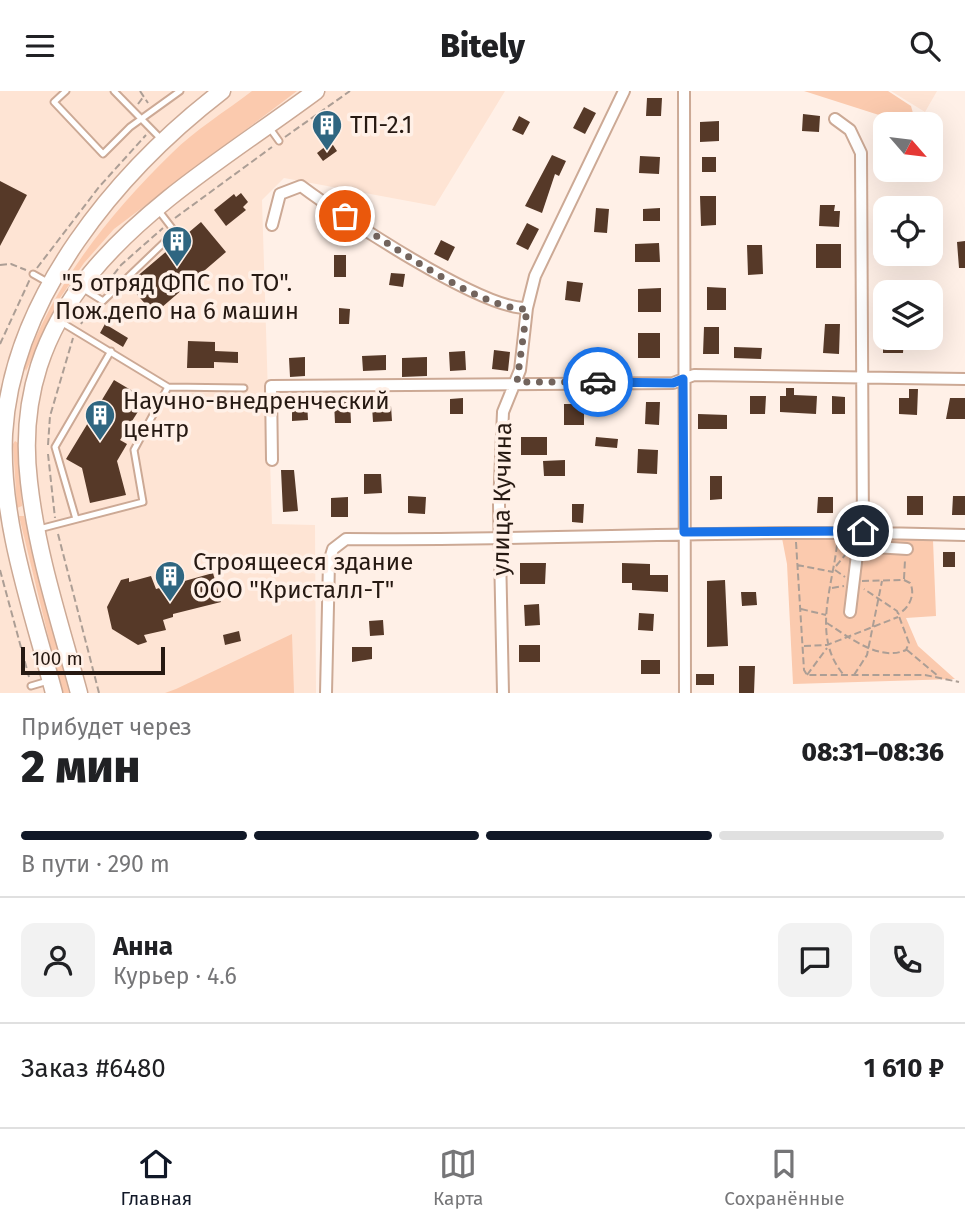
<!DOCTYPE html>
<html lang="ru">
<meta charset="utf-8">
<style>
:root{--surface:#fff;--page:#f2f2f2;--text:#202124;--muted:#757577;--line:#e0e0e0;--accent:#111827}
body{margin:0;font-family:"Fira Sans",sans-serif;background:var(--page);color:var(--text);height:100vh;display:flex;flex-direction:column;font-size:26px;white-space:nowrap}
*{box-sizing:border-box;margin:0}
p{font-size:23px;color:var(--muted)}
.icon{flex:none;width:38px;height:38px;fill:none;stroke:currentColor;stroke-width:2;stroke-linecap:round;stroke-linejoin:round}
.map{position:relative;height:602px;overflow:hidden}
.sheet{display:flex;flex-direction:column;background:var(--surface);flex:1}
.sheet>*{flex:none}
.needle{width:46px;rotate:118deg}
.tools{position:absolute;left:873px;top:21px;display:grid;gap:14px}
.tools a{display:grid;place-items:center;width:70px;height:70px;border-radius:14px;background:var(--surface);box-shadow:0 7px 28px #0002;font-size:35px}
.scale{position:absolute;left:21px;bottom:18px;width:144px;box-sizing:border-box;padding-left:7px;border:4px solid #261912;border-top:0;font-size:19px;line-height:24px;white-space:nowrap;color:#261912;-webkit-text-stroke:5px #fff0e7;paint-order:stroke}
.pin{position:absolute;display:grid;place-items:center;width:60px;height:60px;color:#fff;margin:-30px;border:4px solid #fff;border-radius:50%;box-shadow:0 2px 7px #0007}
.courier{position:absolute;display:grid;place-items:center;width:70px;height:70px;margin:-35px;border:5px solid #1a73e8;border-radius:50%;background:#fff;color:#222;box-shadow:0 2px 9px #0007}
.summary em{font-style:normal;font-weight:800}
.summary div{display:flex;flex-direction:column-reverse}
.summary{display:flex;align-items:center;justify-content:space-between;height:119px;padding:0 21px}
h1{font-size:46px;font-weight:800;line-height:52px}
.bar{display:grid;grid-template-columns:repeat(4,1fr);gap:10px 7px;align-content:center;height:84px;padding:0 21px}
.bar i{height:9px;border-radius:5px;background:var(--line)}
.bar .selected{background:var(--accent)}
.bar p{grid-column:span 4}
.line{display:flex;align-items:center;gap:18px;padding:0 21px;border-top:2px solid var(--line)}
.line div{flex:1}
.round{display:grid;place-items:center;flex:none;width:74px;height:74px;border-radius:14px;background:var(--page)}
header{display:flex;justify-content:space-between;align-items:center;height:91px;padding:0 21px;background:var(--surface);font-size:32px;font-weight:800}
.menu{display:flex;justify-content:space-around;align-items:center;height:98px;border-top:2px solid var(--line);background:var(--surface);font-size:19px;color:var(--muted)}
.menu a{display:grid;justify-items:center;gap:4px}
.menu .selected{color:var(--accent)}
.map>svg:first-child{display:block}
.built{fill:#fee4d4}
.green{fill:#fbcaae}
.building{fill:#563928}
.lines{fill:none;stroke-linecap:round;stroke-linejoin:round}
.lane-casing{stroke:#cca995;stroke-width:9}
.street-casing{stroke:#cca995;stroke-width:14}
.secondary-casing{stroke:#cca995;stroke-width:19}
.path{stroke:#ac9e95;stroke-width:2;stroke-dasharray:7 3.5;stroke-linecap:butt}
.lane{stroke:#fff;stroke-width:5}
.street{stroke:#fff;stroke-width:10}
.secondary{stroke:#fff;stroke-width:16}
.done{stroke:#72645d;stroke-width:7;stroke-dasharray:0 12.6}
.route{stroke:#1a73e8;stroke-width:9}
.labels{text-anchor:middle;dominant-baseline:central;stroke-width:7;stroke-linejoin:round;paint-order:stroke}
.poi-label{font-size:24px;fill:#261912;stroke:#fff0e7;text-anchor:start}
.street-label{font-size:24px;fill:#261912;stroke:#fff0e7}
</style>
<header><svg class="icon" aria-label="menu" viewBox="0 0 24 24"><path d="M4 6h16M4 12h16M4 18h16"/></svg>Bitely<svg class="icon" aria-label="search" viewBox="0 0 24 24"><circle cx="10" cy="10" r="6"/><path d="M15 15l6 6"/></svg></header>
<div class="map">
<svg width="965" height="602" viewBox="0 0 965 602">
<rect width="100%" height="100%" fill="#fff0e7"/>
<path class="built" d="M0 0H505L435 115 284 87 262 109 272 433 315 434 316 602H0Z
M891 0H937L925 21Z"/>
<path class="green" d="M252 0H297L114 138 84 172 60 207 26 280 24 276C53 194 109 123 172 62 195 39 226 20 252 0Z
M804 0H888L911 15 916 33H886L879 24Z
M15 350 18 352 22 415 17 417 13 353Z
M19 425H24L69 602H62Z
M781 442 933 449 936 525 906 527 918 555 955 588 793 593 787 473Z
M292 543 294 602H165L176 598Z"/>
<path class="building" d="M647 7H662L661 25H646Z
M584 16 596 22 585 43 573 37Z
M803 23 820 25 819 41 802 40Z
M519 25 530 31 523 44 512 39Z
M719 30V50L700 51V31Z
M331 51 337 60 323 70 317 62Z
M552 64 566 70 559 85 555 83 542 122 525 115Z
M640 65 660 66 659 83 639 82Z
M702 66H716V81H702Z
M0 90 27 104 0 155Z
M241 102 248 111 243 116 246 119 226 135 214 119 234 103 236 106Z
M700 105H716V134L701 135Z
M820 114H835L834 120H840L839 136 819 135Z
M596 117 609 118 607 142 594 141Z
M660 117V130H643V118Z
M201 131 226 161 154 223 128 193Z
M527 132 539 138 528 159 516 153Z
M441 149 455 156 448 170 434 163Z
M965 150V177H959L957 151Z
M659 152 660 171H635V153Z
M816 153H841V177H816Z
M747 154H762L763 183 748 184Z
M334 164H346V186H334Z
M391 182 405 183 403 196 389 194Z
M567 190 583 192 580 211 565 209Z
M707 196 726 197V219H707Z
M661 197V221H638V198Z
M874 198H886V214H874Z
M339 217 350 218 349 233H339Z
M105 233 128 247 123 256 100 242Z
M825 233H840L839 263 823 262Z
M704 236H719V263H703Z
M638 242H660V267H638Z
M883 247H904L903 262H883Z
M188 250 215 251V260L238 261V272L214 271V277H187Z
M734 256 762 257 761 268 734 267Z
M494 259 510 261 508 280 492 278Z
M465 260 466 279 450 280 449 261Z
M386 264V279L363 280 362 265Z
M305 266V285L290 286 289 267Z
M427 266V285L402 286V267Z
M114 289 146 308 120 349 127 353 117 370 126 404 90 412 82 377 66 368Z
M786 297H794V304L817 305 816 323 780 321V305H786Z
M909 298H918L917 324 899 323V307H909Z
M750 305H766L765 323H750Z
M832 305 845 306V323H832Z
M463 307V323H450V308Z
M950 307H965V328H946Z
M307 310 308 329 292 330V311Z
M350 310 351 332H335L334 311Z
M646 311H660L659 334 645 333Z
M564 313H584V334H564Z
M372 315H391L392 330 373 331Z
M698 323 727 324V338H698Z
M521 346H547V364H521Z
M596 346 618 348 617 357 595 355Z
M638 358 658 359 657 383 637 382Z
M565 369V385H544L543 370Z
M281 379H294L298 420 283 421Z
M364 383H381L382 402 364 403Z
M710 385H722V408L710 409Z
M408 405 426 406 425 423 408 422Z
M907 405H923V424H907Z
M953 405H965V424H952Z
M348 406V426H331V407Z
M818 406H833V422H817Z
M572 413H584L583 432 572 431Z
M943 461H955V476H943Z
M520 472H546L545 493H520Z
M622 472 650 473V484H668V501L632 499V492H622Z
M213 482 221 511 173 523V526L163 529 166 539 144 544 147 551 138 554 112 538 107 516 121 489 129 487V491L151 485 156 498Z
M725 489 728 555 707 556V490Z
M741 501H756L757 514 742 515Z
M539 513 540 534 525 535 524 514Z
M639 522 654 523 653 540 638 539Z
M383 529 384 544 370 545 369 530Z
M239 540 241 550 225 554 223 544Z
M519 554H540V571H519Z
M352 556H372V568L352 571Z
M641 569H660V583H641Z
M739 575H755L754 602H739Z
M696 583H714V594H696Z"/>
<g class="lines">
<g class="lane-casing">
<path id="lane" d="M66 0 54 11 103 63 130 36 180 0
M114 0 163 50
M269 36 279 50
M33 183 49 192
M82 197 103 210 175 141 159 120
M61 231 168 296
M76 428 55 356 111 260
M39 438 143 411 134 359 168 296 244 297
M31 595 48 590"/>
</g>
<g class="street-casing">
<path id="street" d="M684 0 685 602
M835 28 850 39 861 62 863 440
M272 134 280 103 301 95C341 125 482 219 527 217
M272 369 271 295 673 292 694 284 965 288
M850 521 858 455 907 458
M326 602 329 471 333 458 346 448C553 450 758 437 965 444
M503 602 499 414 503 321 520 279 527 217 535 185 624 0"/>
</g>
<g class="secondary-casing">
<path id="secondary" d="M54 602C32 519 0 430 4 343 12 206 118 80 222 0
M79 602C60 532 37 463 29 391 5 190 180 101 316 0"/>
</g>
<path class="path" d="M140 0 148 12
M138 13 144 5
M285 46 350 0
M175 127 272 56
M0 174 11 173 26 179
M37 177 99 96 146 44
M101 200 121 174 163 137
M81 233 92 214
M0 253 30 188
M48 354 50 325 73 247
M48 363 55 427
M58 443 99 602
M796 451 804 579 807 584H925L959 591
M837 454C832 497 812 546 843 583
M797 474 833 481
M836 475 846 463
M0 479 29 586
M835 479 845 486
M904 488 905 469
M862 490 904 489 910 492C916 503 909 518 898 523
M832 497 844 495
M801 518 826 524
M827 532C849 546 879 571 906 559L909 552 897 520 864 498
M804 555 827 554 898 526
M907 559 938 585
M807 584 827 557
M854 584 867 564 882 490"/>
<use href="#lane" class="lane"/>
<use href="#street" class="street"/>
<use href="#secondary" class="secondary"/>
</g>
<g class="lines">
<path class="done" d="M345 125C388 151 480 219 527 218L517 291H598"/>
<path class="route" d="M598 291 673 292 683 288 684 441 863 440"/>
</g>
<defs>
<g id="building-pin" transform="scale(1.575)"><path d="M0 17L-7.5 6A9.5 9.5 0 1 1 7.5 6Z" fill="#2f6681" stroke="#fff0e7"/><path d="M-4-6H4V6H1V3H-1V6H-4ZM-2.5-4.3h1.7v1.8h-1.7ZM.8-4.3h1.7v1.8H.8ZM-2.5-1h1.7V.8h-1.7ZM.8-1h1.7V.8H.8Z" fill="#fff"/></g>
</defs>
<g fill-rule="evenodd">
<use href="#building-pin" x="327" y="34"/>
<use href="#building-pin" x="177" y="150"/>
<use href="#building-pin" x="100" y="324"/>
<use href="#building-pin" x="170" y="485"/>
</g>
<g class="labels">
<g class="poi-label">
<text x="350" y="34">ТП-2.1</text>
<text x="177" y="192" text-anchor="middle">"5 отряд ФПС по ТО".<tspan x="177" dy="28">Пож.депо на 6 машин</tspan></text>
<text x="123" y="310">Научно-внедренческий<tspan x="123" dy="28">центр</tspan></text>
<text x="193" y="471">Строящееся здание<tspan x="193" dy="28">ООО "Кристалл-Т"</tspan></text>
</g>
<g class="street-label">
<text transform="translate(502 408) rotate(-89)">улица Кучина</text>
</g>
</g>
</svg>
<div class="tools">
<a><svg class="needle" viewBox="-14 -14 28 28"><path d="M0-13l5 13h-10z" fill="#e53935"/><path d="M0 13l5-13h-10z" fill="#757577"/></svg></a>
<a><svg class="icon" aria-label="locate" viewBox="0 0 24 24"><circle cx="12" cy="12" r="6"/><path d="M12 2v4M12 18v4M2 12h4M18 12h4"/></svg></a>
<a><svg class="icon" aria-label="layers" viewBox="0 0 24 24"><path d="M12 4l9 5-9 5-9-5zM3 14l9 5 9-5"/></svg></a>
</div>
<div class="scale">100 m</div>
<div class="pin" style="left:345px;top:125px;background:#ea580c"><svg class="icon" aria-label="bag" viewBox="0 0 24 24"><path d="M5 8h14l-1 12H6zM9 8a3 3 0 0 1 6 0"/></svg></div>
<div class="pin" style="left:863px;top:440px;background:#1f2937"><svg class="icon" aria-label="home" viewBox="0 0 24 24"><path d="M3 11l9-7 9 7M6 9v11h12V9"/></svg></div>
<div class="courier" style="left:598px;top:291px"><svg class="icon" aria-label="car" viewBox="0 0 24 24"><path d="M5 17H2v-5l4-1 3-4h7l3 4 3 1v5h-3M9 17h6M6 11h13"/><circle cx="7" cy="17" r="2"/><circle cx="17" cy="17" r="2"/></svg></div>
</div>
<section class="sheet">
<div class="summary"><div><h1>2 мин</h1><p>Прибудет через</p></div><em>08:31–08:36</em></div>
<div class="bar"><i class="selected"></i><i class="selected"></i><i class="selected"></i><i></i><p>В пути · 290 m</p></div>
<div class="line" style="height:126px"><a class="round"><svg class="icon" aria-label="person" viewBox="0 0 24 24"><circle cx="12" cy="8" r="4"/><path d="M4 21q1-7 8-7t8 7"/></svg></a><div><b>Анна</b><p>Курьер · 4.6</p></div><a class="round"><svg class="icon" aria-label="chat" viewBox="0 0 24 24"><path d="M4 5h16v11H9l-5 4z"/></svg></a><a class="round"><svg class="icon" aria-label="phone" viewBox="0 0 24 24"><path d="M5 4h4l2 5-3 2q2 4 5 5l2-3 5 2v4C11 20 4 13 5 4z"/></svg></a></div>
<div class="line" style="height:91px"><div>Заказ #6480</div><b>1 610 ₽</b></div>
</section>
<nav class="menu">
<a class="selected"><svg class="icon" aria-label="home" viewBox="0 0 24 24"><path d="M3 11l9-7 9 7M6 9v11h12V9"/></svg>Главная</a>
<a><svg class="icon" aria-label="map" viewBox="0 0 24 24"><path d="M3 6l6-2 6 2 6-2v14l-6 2-6-2-6 2zM9 4v14M15 6v14"/></svg>Карта</a>
<a><svg class="icon" aria-label="saved" viewBox="0 0 24 24"><path d="M7 4h10v16l-5-4-5 4z"/></svg>Сохранённые</a>
</nav>
